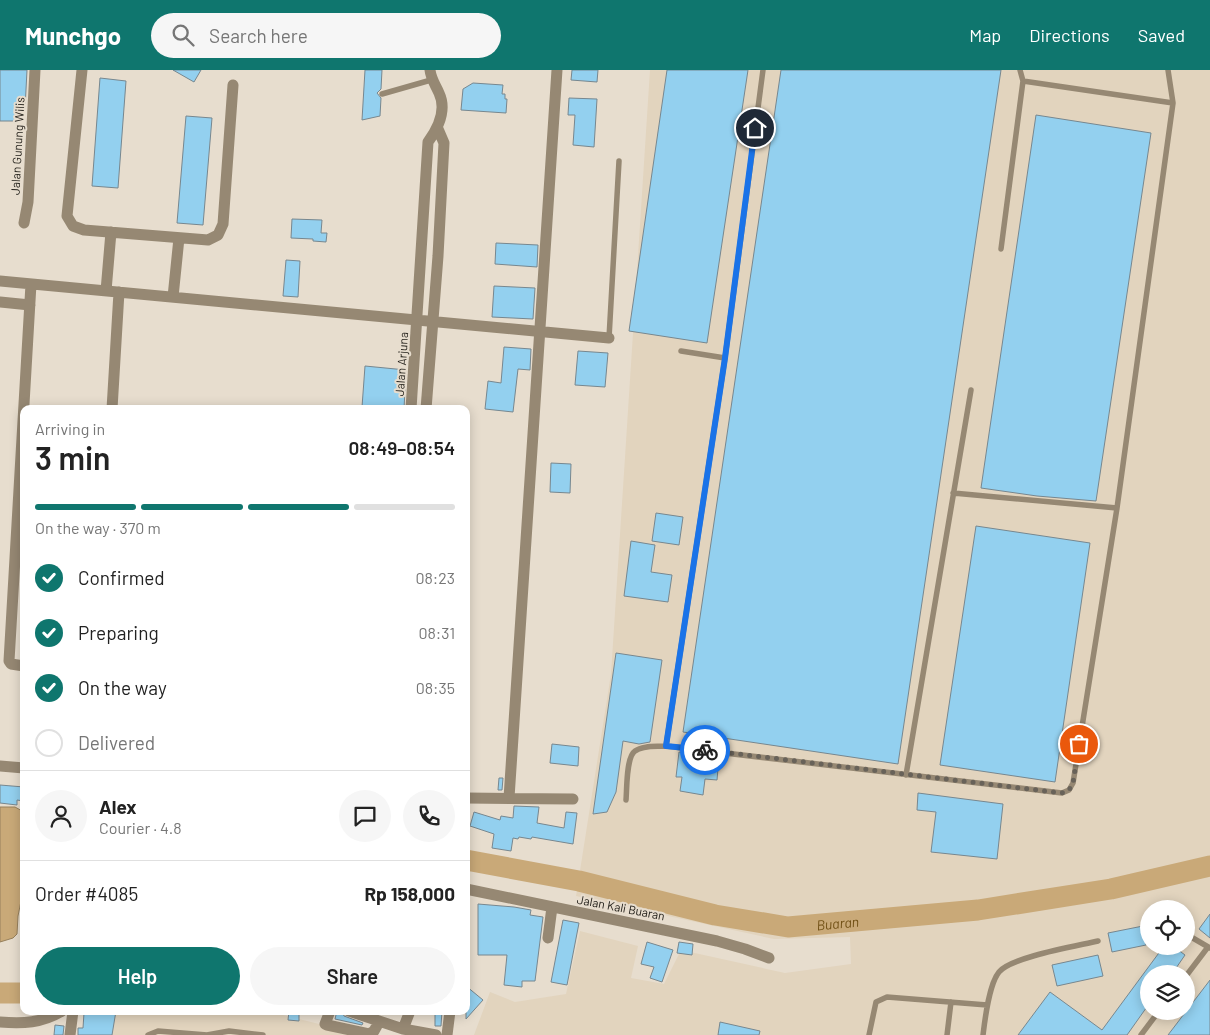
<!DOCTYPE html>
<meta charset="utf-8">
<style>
:root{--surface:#fff;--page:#f6f6f6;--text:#222;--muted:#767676;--line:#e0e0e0;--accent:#0f766e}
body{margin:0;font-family:Barlow,sans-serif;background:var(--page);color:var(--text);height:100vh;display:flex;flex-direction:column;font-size:19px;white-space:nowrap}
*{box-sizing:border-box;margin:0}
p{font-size:16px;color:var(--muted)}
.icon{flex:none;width:28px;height:28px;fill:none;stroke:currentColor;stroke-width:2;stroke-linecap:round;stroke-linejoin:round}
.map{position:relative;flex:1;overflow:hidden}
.side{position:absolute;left:20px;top:335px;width:450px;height:610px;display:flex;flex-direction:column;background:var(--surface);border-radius:10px;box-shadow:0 2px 12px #0003}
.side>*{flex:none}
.tools{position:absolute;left:1140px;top:830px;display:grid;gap:10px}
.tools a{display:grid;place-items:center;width:55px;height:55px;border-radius:50%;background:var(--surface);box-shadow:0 2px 12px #0003;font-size:25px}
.pin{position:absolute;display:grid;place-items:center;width:42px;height:42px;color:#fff;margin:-21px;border:2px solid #fff;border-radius:50%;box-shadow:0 1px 5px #0007}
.courier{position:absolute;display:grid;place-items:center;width:50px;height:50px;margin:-25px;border:4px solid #1a73e8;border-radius:50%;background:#fff;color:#222;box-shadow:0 1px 6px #0007}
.head em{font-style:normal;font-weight:600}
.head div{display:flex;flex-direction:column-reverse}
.head{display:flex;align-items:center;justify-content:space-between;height:85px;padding:0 15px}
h1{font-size:32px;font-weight:600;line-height:38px}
.bar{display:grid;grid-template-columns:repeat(4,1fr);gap:8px 5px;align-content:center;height:60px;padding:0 15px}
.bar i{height:6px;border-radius:4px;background:var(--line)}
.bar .current{background:var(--accent)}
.bar p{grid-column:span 4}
.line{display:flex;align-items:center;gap:12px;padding:0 15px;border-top:1px solid var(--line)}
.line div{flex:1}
.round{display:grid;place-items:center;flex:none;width:52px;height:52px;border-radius:26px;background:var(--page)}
ol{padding:0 15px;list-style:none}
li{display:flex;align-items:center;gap:15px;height:55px}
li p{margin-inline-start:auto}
li .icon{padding:5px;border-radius:50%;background:var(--accent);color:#fff;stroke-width:4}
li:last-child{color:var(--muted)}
li i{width:28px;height:28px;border:2px solid var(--line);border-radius:50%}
.button{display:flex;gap:10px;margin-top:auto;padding:10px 15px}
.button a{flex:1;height:58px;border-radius:30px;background:var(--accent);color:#fff;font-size:20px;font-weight:600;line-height:58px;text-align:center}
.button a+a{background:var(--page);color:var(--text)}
header{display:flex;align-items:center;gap:30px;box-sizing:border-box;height:70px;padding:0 25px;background:var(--accent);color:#fff}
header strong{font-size:24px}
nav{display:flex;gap:28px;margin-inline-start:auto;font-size:18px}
.search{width:350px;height:45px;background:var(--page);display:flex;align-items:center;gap:12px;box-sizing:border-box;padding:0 18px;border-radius:28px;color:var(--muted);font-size:19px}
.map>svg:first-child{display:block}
.built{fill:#e2d4be;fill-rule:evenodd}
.water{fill:#c9a978;stroke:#97805c}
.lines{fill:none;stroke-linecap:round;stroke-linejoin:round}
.river{stroke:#c9a978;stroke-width:21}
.building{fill:#93d0ef;stroke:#77878f}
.service{stroke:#968873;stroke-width:5.5}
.minor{stroke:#968873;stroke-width:11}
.done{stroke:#686259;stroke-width:5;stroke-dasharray:0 9}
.route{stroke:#1a73e8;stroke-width:6}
.labels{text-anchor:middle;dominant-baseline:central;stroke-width:4;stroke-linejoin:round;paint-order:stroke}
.street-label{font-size:12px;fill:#23201a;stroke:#e7ddce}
.water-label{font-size:14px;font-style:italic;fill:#715015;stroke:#e7ddce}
</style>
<header>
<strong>Munchgo</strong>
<div class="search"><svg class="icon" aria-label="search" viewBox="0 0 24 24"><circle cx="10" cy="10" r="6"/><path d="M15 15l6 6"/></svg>Search here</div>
<nav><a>Map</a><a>Directions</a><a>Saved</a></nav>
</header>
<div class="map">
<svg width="1210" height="965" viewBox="0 0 1210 965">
<rect width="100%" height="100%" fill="#e7ddce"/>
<path class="built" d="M650 0H1210V965H474L490 922 515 932 566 924 580 861 638 876 631 908 664 914 681 880 785 903 851 894 850 867 774 869 576 826 611 604ZM1149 839H1186V876H1149ZM1149 904H1186V941H1149Z
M113 941H255L275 943 363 965H109Z"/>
<path class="water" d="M0 737H15L24 742V816L18 846 17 864 13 868 0 872Z"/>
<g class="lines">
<g class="river">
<path id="s1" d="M466 790 579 811 715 845 788 857 978 840 1111 819 1210 796"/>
<path d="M0 923H24"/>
</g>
</g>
<path class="building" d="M0 0H27L25 39H17L16 51H0Z
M173 0H201L194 12Z
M365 0H382L381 19 377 23 381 28 380 46 362 50Z
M572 0H598L597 12 571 10Z
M667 0H748L707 273 629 261Z
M781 0H1001L898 694 683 662Z
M100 8 126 11 118 118 92 116Z
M473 13 503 15 502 24H505V29H507L506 43 461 40 463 19Z
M569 28 597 29 594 77 573 75 575 45H568Z
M1036 45 1151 63 1096 431 1037 426 981 418Z
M186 46 212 48 203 155 177 153Z
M292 149 322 150 321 163H327L326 172 313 171V169L291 168Z
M496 173 538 175 537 197 495 194Z
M286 190 300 191 298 227 283 226Z
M494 216 535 218 533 249 492 247Z
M504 277 531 279 530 300 518 299 513 342 485 339 488 311 501 313Z
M578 281 608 283 605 317 575 315Z
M365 296 406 300 404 339 362 337Z
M551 393 571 394 570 423 550 422Z
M656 443 683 447 679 475 652 471Z
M976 456 1090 473 1055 712 940 695Z
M631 471 655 475 651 502 672 505 668 532 624 526Z
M616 583 662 590 650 672 639 674 623 671 616 722 607 742 593 744Z
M552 674 579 677 578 696 550 693Z
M679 682 719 687 717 710 705 709 703 725 680 721 682 707H676Z
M499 708H503L502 720H498Z
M0 715 24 717V731L17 730V735L0 733Z
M918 723 1003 734 997 789 931 782 936 742 917 740Z
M514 736 539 737 537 753 564 758 566 742 577 743 573 774 532 767 531 769 519 767 518 769 513 768 511 781 492 778 494 764 470 756 474 742 500 750 501 746 513 748Z
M478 834 514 837 531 840 530 845 543 847 535 911H522V917L504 915 507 885H478Z
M1210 844V868L1199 859Z
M563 850 579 853 567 915 551 912Z
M1143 856 1146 875 1112 882 1108 863Z
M647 872 673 880 662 912 650 908 654 897 641 894Z
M679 872 693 874 692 885 677 883Z
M1164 876H1173L1185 885 1172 904H1149V934L1127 965H1018L1050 922 1102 960Z
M1098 885 1103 906 1057 916 1052 895Z
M1210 910V965H1168Z
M466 916 483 930 466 949Z
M104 941H116L112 965H78V958H83L84 943 98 944Z
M289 941H299V951L288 950Z
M337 941H342L344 946 363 953 362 955 335 949Z
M435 941H442L441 956H435Z
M720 952 760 961 759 965H718Z
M55 955 64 956 63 965H54Z"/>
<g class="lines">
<path class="service" d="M763 0 725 288 666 676 1062 723 1069 720 1073 713 1117 438 1173 33 1168 0
M1020 0 1023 11 1173 33
M382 24 431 10
M1001 179 1023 11
M609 268 619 91
M681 281 725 288
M953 423 1117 438
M906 705 971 320
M626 730C627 719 626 687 635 681 643 675 657 677 666 676
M1186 864 1210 878
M1186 906 1208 877
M148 965 158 961 207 965 229 961 263 965
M869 965 876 932 887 927 987 935
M947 965 951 932
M983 965C985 949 989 914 999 902 1011 887 1077 876 1098 871
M1141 965 1159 941"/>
<path class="minor" d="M82 0 67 146 73 156 84 160 208 170 218 165 223 154 233 15
M24 153 28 132 35 0
M0 211 609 268
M106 221 111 162
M173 227 179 168
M0 232 30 235
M112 339 119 222
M411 339 428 72C439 57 447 40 439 23 435 14 431 9 430 0
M426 339 438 186 444 73 438 59
M24 596 11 594 9 591 31 214
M0 696 24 698
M466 728 573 729
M509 728 557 0
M466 819 717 871 745 879 769 888
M548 868 552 837
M330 941 325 954 327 955 369 964 374 961 379 952
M349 941 403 959 436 965
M0 952C23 954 42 953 62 941
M403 959 410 941
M70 965 73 941
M447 965 450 941"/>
</g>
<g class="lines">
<path class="done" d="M705 680 1062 723 1069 720 1073 713 1079 674"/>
<path class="route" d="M705 680 666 676 725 288 755 58"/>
</g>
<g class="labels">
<g class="street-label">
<text transform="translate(17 76) rotate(-87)">Jalan Gunung Wilis</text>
<text transform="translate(401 294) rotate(-86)">Jalan Arjuna</text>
<text transform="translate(621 837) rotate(11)">Jalan Kali Buaran</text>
</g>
<g class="water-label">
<text stroke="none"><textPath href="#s1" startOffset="379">Buaran</textPath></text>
</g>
</g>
</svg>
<div class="tools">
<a><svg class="icon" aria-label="locate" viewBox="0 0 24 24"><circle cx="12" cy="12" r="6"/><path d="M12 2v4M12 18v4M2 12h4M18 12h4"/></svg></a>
<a><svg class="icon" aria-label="layers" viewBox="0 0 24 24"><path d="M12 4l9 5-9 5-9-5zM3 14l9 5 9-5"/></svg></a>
</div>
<div class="pin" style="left:1079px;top:674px;background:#ea580c"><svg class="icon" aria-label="bag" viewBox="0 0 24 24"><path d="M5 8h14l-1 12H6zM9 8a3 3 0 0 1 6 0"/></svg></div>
<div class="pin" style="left:755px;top:58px;background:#1f2937"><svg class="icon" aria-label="home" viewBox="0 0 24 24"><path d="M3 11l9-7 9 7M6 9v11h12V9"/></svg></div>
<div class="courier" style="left:705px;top:680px"><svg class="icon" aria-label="bike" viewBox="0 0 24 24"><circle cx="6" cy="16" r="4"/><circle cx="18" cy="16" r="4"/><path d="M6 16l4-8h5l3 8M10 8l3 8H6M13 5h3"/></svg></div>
<section class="side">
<div class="head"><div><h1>3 min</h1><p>Arriving in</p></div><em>08:49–08:54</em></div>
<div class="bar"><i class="current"></i><i class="current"></i><i class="current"></i><i></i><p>On the way · 370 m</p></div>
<ol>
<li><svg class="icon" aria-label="check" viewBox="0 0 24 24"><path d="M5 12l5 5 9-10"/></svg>Confirmed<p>08:23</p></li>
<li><svg class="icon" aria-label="check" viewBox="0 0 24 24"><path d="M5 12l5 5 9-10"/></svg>Preparing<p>08:31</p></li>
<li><svg class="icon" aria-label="check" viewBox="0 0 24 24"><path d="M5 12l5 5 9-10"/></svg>On the way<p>08:35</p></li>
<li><i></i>Delivered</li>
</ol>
<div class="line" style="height:90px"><a class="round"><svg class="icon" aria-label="person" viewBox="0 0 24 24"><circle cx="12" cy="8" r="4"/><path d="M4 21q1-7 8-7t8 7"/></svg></a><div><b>Alex</b><p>Courier · 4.8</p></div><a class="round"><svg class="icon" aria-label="chat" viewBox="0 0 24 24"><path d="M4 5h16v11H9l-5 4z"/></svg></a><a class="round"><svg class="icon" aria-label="phone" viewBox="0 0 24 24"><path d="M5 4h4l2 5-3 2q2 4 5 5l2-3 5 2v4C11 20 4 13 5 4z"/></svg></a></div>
<div class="line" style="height:65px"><div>Order #4085</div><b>Rp 158,000</b></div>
<div class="button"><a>Help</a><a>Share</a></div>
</section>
</div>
